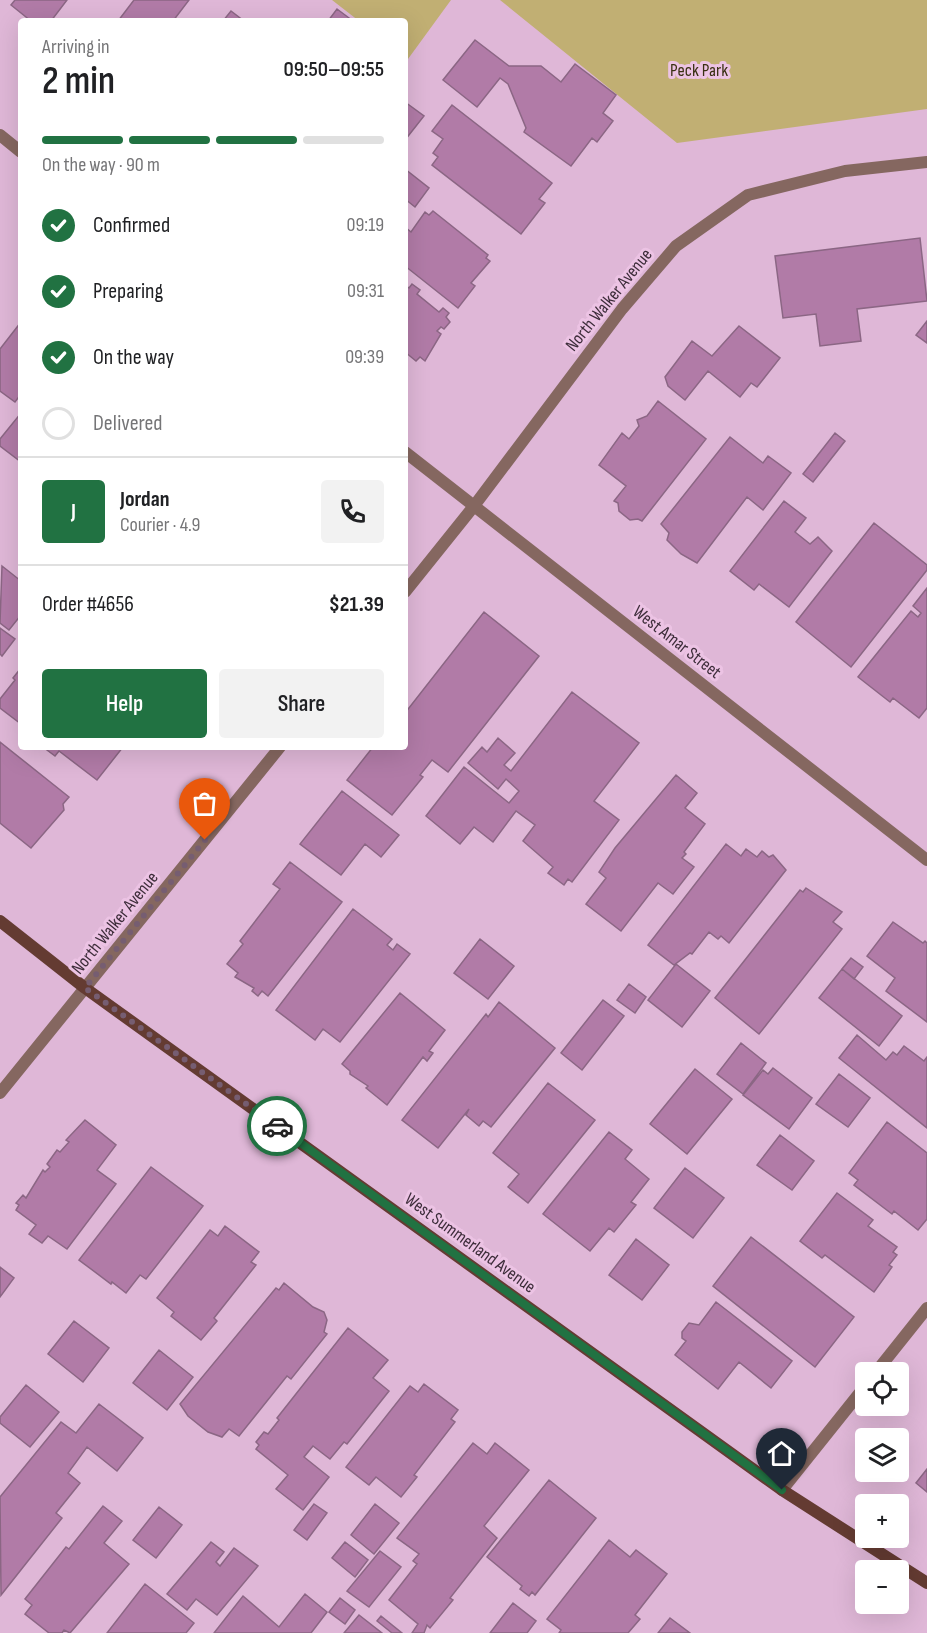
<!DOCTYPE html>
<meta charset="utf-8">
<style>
:root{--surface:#fff;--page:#f2f2f2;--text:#202124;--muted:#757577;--line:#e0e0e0;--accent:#217242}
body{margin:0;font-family:"Sofia Sans Condensed",sans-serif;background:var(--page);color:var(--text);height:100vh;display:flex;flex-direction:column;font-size:22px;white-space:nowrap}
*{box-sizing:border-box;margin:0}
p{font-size:20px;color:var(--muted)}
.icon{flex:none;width:33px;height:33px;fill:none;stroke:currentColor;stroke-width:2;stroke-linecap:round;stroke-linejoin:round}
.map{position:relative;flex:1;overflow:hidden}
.panel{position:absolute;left:18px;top:18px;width:390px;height:732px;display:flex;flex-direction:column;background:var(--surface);border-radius:6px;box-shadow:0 6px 24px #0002}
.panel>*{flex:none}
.tools{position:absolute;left:855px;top:1362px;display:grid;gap:12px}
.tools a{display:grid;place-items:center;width:54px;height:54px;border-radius:6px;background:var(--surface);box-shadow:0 6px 24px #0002;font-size:30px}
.pin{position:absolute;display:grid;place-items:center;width:51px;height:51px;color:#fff;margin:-62px -26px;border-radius:50% 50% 50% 0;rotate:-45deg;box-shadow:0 0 6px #0007}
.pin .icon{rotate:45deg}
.courier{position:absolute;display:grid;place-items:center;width:60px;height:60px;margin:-30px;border:4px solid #217242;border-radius:50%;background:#fff;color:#222;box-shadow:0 2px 8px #0007}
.overview em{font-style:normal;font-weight:600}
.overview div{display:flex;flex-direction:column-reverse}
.overview{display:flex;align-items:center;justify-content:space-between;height:102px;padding:0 24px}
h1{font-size:39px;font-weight:600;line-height:45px}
.bar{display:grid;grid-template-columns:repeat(4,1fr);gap:9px 6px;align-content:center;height:72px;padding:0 24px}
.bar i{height:8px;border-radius:4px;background:var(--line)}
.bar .selected{background:var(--accent)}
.bar p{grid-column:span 4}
.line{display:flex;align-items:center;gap:15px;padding:0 24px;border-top:2px solid var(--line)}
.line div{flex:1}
.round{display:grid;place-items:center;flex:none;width:63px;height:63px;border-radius:6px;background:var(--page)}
ol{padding:0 24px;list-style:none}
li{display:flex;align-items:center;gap:18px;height:66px}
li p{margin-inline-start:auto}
li .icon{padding:6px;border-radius:50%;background:var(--accent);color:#fff;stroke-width:4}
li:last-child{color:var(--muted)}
li i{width:33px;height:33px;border:3px solid var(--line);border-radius:50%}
.primary-button{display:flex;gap:12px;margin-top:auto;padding:12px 24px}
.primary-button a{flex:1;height:69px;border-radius:6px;background:var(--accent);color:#fff;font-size:24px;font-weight:600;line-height:69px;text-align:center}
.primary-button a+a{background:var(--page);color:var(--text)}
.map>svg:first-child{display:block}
.green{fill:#c1af73}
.building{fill:#b17ba7;stroke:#8b6684;stroke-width:1.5}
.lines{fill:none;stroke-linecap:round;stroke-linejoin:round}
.street{stroke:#856760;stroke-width:12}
.secondary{stroke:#643b32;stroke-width:12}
.done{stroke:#765d71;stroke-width:6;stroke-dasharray:0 10.8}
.route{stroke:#217242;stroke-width:8}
.labels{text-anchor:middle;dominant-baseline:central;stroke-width:6;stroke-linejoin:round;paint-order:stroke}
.park-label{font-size:18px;fill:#393012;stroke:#ecc3e4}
.street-label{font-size:18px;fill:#3d2d3a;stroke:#ecc3e4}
</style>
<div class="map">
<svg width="927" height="1633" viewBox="0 0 927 1633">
<rect width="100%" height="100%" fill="#dfb7d7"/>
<path class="green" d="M332 0H451L408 59 405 57V21H359Z
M500 0H927V109L677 143Z"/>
<path class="building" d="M15 0H67L51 21H31L11 5Z
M134 0H189L173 21H118Z
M337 9 353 21H328Z
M231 11 244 21H223Z
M475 40 509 66H541L561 82 575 64 616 95 603 113 613 121 597 142 592 138 571 166 524 132 526 128 508 84 500 78 477 107 443 80Z
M405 102 424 116 405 140Z
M452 105 552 183 539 199 545 203 521 234 432 165 438 157 433 153 443 139 432 131Z
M405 169 429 188 415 207 405 199Z
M433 211 488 255 486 258 490 261 471 283 475 286 458 308 405 266V227L411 232 425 212 429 215Z
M920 238 927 301 857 309 861 341 820 346 816 314 783 318 775 256Z
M412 284 420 290 417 294 439 312 443 308 449 313 446 317 450 322 444 329 441 327 437 331 441 334 425 361 420 357 416 361 405 352V285L409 288Z
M927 321V343L916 335Z
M21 322V394L15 402 0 391V349Z
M739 326 780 358 757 387 751 383 740 397 708 371 685 400 668 386 665 377 692 341 712 356Z
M658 401 706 439 642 521 638 519 630 520 619 511 618 503 614 501 626 486 599 465 622 433 629 439 639 426 637 420 647 416Z
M21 413V462L0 446V439Z
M835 433 845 441 813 482 803 474Z
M730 437 763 463 768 456 791 473 763 510 747 497 697 563 681 554 667 540 669 533 661 524Z
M784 501 806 518 795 532 810 544 818 537 832 551 789 607 759 584 754 590 730 571Z
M874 523 927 565V570L851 667 796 622Z
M2 566 21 581V615L9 630 0 623Z
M927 588V708L919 718 893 698 890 702 858 677 911 611 918 617 921 613 913 606Z
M484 612 539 656 448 772 432 760 420 775 423 777 392 815 347 780 373 747H405V713Z
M0 628 15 639 2 656 0 654Z
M21 668V724L0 708V699L15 680 13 678Z
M572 692 639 743 594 801 619 820 572 882 568 879 564 885 548 873 553 867 523 841 535 825 516 811 493 842 474 827 460 844 426 816 464 767 509 803 519 791 506 779 498 789 468 763 482 747 487 752 498 738 515 753 504 765 511 771Z
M0 742 69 797 63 804 64 810 31 848 0 823Z
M43 747H123L97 780 59 751 55 756Z
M676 775 697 793 685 808 705 824 684 852 686 854 682 858 694 867 673 894 658 883 621 931 586 904 606 878 599 872 615 848Z
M342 791 399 835 381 857 365 844 341 875 300 844Z
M726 844 741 856 746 849 757 857 762 851 769 857 773 855 786 870 729 943 721 936 718 939 709 932 692 954 690 953 674 965 648 945Z
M290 862 342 902 268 996 262 991 258 996 252 991 254 988 235 977 238 973 227 964 243 944 240 941 280 889 273 884Z
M806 888 842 912 833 922 842 929 759 1034 715 998 800 890 803 892Z
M353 909 392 939 387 945 393 950 397 944 410 954 340 1042 323 1029 315 1040 276 1010Z
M893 922 923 943 925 941 927 943V1022L886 991 895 978 867 956Z
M480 939 514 966 488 999 454 973Z
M851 958 863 967 854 979 842 969Z
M676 964 710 991 682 1027 648 1000Z
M842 969 902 1016 879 1046 819 998Z
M629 984 646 997 635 1013 617 1000Z
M400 993 445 1030 429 1051 433 1053 427 1061 423 1057 387 1105 366 1088 368 1086 350 1074V1071L342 1064Z
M603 1000 624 1016 582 1070 561 1053Z
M499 1002 555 1048 491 1127 483 1121 479 1126 466 1115 469 1109 438 1148 402 1120 486 1014 488 1017Z
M857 1035 886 1060 893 1052 897 1055 904 1046 924 1061 927 1057V1128L839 1058Z
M741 1043 766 1063 743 1094 717 1074Z
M773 1068 812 1098 789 1129 743 1095 763 1070 768 1074Z
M695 1069 732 1099 687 1154 650 1124Z
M839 1074 870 1098 848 1127 816 1104Z
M548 1083 595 1120 528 1203 508 1187 519 1174 493 1153Z
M85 1120 116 1145 97 1170 116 1184 67 1249 48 1236 42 1243 29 1234 36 1225 16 1210 19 1205 16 1203 23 1195 26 1198 43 1170 45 1172 50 1167 47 1164 57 1150 60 1152 69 1142 66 1140Z
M887 1122 927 1153V1219L918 1230 894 1211 892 1214 854 1185 858 1180 849 1173Z
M609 1132 632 1150 625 1159 649 1179 631 1202 636 1205 614 1232 609 1228 590 1251 543 1214Z
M780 1135 814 1161 792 1190 757 1165Z
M151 1167 203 1206 146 1279 140 1275 126 1293 112 1282 111 1284 79 1260Z
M685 1168 724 1198 693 1238 654 1208Z
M837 1193 873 1220 868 1226 897 1247 893 1252 897 1255 889 1265 892 1267 874 1292 825 1255 822 1258 800 1241Z
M225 1226 259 1252 251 1262 256 1265 214 1318 217 1321 201 1340 171 1316 174 1312 157 1298 210 1230 218 1236Z
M751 1237 854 1317 815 1367 713 1286Z
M636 1239 669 1265 642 1300 609 1275Z
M0 1267 14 1278 0 1297Z
M284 1283 313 1307 324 1312 327 1320 324 1332 327 1334 291 1379 287 1376 239 1436 229 1429 222 1437 208 1432 188 1416 180 1404 276 1288 279 1290Z
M716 1302 792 1361 771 1388 739 1362 718 1389 675 1355 686 1341 682 1338V1332L689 1323 699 1325Z
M74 1321 109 1348 83 1382 48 1354Z
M348 1328 388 1360 373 1378 389 1391 347 1444 344 1442 330 1459 313 1446 304 1457 329 1477 303 1510 276 1489 288 1475 256 1449 259 1445 256 1442 264 1432 268 1434 279 1420 277 1418Z
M159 1350 193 1377 167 1410 133 1383Z
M424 1384 458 1410 451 1419 455 1422 414 1475 417 1477 401 1497 376 1477 369 1485 346 1467 410 1386 418 1392Z
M26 1385 59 1412 30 1447 0 1423V1417Z
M99 1404 143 1438 117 1471 87 1447 68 1473 80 1483 56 1513 62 1518 1 1595 0 1497 61 1422 76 1433Z
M473 1443 487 1454 495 1443 529 1470 484 1526 497 1538 450 1598 453 1600 430 1628 427 1625 424 1633H412L418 1624 389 1600 417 1564 413 1561 419 1554 397 1538Z
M927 1469V1492L916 1483Z
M549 1480 596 1518 535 1595 532 1592 529 1596 520 1589 522 1586 487 1557Z
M314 1504 327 1513 307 1540 294 1530Z
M375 1504 399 1523 374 1554 351 1535Z
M103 1506 122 1521 104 1543 129 1564 70 1633 64 1630 62 1633H49L25 1614 32 1605 25 1599 66 1547 69 1549Z
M159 1507 182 1525 156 1558 133 1540Z
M609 1540 630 1557 636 1550 667 1574 635 1615 640 1619 628 1633H559L561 1630 547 1619Z
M211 1542 224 1552 216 1562 220 1566 234 1548 258 1566 217 1615 196 1599 187 1610 167 1594Z
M345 1542 368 1560 355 1577 332 1558Z
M380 1551 401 1567 369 1607 347 1591Z
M145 1584 194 1623 186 1633H107Z
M305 1594 327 1612 311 1633H214L243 1596 279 1627Z
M340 1598 355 1610 345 1624 329 1612Z
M513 1603 536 1621 527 1633H490Z
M359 1615 382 1633H344Z
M381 1616 402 1633H392L377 1621Z
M670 1618 690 1633H658Z"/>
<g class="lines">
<path class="street" d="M0 135 21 152
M405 452 927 860
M405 592 474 506 622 309 676 246 748 195 845 171 927 162
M0 1093 280 747
M876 1372 927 1308
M782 1490 866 1385"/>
<path class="secondary" d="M0 921 85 988 782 1490 927 1583"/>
</g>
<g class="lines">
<path class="done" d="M205 840 85 988 277 1126"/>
<path class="route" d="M277 1126 782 1490"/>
</g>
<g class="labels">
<g class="park-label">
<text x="699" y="70">Peck Park</text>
</g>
<g class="street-label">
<text transform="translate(609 300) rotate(-51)">North Walker Avenue</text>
<text transform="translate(677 642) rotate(38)">West Amar Street</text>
<text transform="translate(115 923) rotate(-51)">North Walker Avenue</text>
<text transform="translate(470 1243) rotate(36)">West Summerland Avenue</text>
</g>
</g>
</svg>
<div class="tools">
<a><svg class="icon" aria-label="locate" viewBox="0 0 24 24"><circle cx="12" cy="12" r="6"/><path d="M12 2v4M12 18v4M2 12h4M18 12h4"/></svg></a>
<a><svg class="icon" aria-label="layers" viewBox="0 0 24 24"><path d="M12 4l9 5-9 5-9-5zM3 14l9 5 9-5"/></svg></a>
<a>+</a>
<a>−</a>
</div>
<div class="pin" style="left:205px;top:840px;background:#ea580c"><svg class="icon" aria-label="bag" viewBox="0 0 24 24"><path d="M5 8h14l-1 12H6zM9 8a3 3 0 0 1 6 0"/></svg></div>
<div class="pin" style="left:782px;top:1490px;background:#1f2937"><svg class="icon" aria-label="home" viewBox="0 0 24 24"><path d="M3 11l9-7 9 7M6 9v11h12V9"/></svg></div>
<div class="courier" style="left:277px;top:1126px"><svg class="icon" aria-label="car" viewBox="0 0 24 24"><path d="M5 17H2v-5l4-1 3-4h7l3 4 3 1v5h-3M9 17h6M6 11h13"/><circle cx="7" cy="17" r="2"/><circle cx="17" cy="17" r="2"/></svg></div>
<section class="panel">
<div class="overview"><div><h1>2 min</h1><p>Arriving in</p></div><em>09:50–09:55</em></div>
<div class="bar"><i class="selected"></i><i class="selected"></i><i class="selected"></i><i></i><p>On the way · 90 m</p></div>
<ol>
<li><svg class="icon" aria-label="check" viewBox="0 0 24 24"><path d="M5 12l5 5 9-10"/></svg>Confirmed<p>09:19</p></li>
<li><svg class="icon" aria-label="check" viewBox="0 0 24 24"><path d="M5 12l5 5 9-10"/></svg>Preparing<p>09:31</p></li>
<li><svg class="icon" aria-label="check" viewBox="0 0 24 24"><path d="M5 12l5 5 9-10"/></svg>On the way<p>09:39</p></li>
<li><i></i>Delivered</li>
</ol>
<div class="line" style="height:108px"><b class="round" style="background:var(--accent);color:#fff">J</b><div><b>Jordan</b><p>Courier · 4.9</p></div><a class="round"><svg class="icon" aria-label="phone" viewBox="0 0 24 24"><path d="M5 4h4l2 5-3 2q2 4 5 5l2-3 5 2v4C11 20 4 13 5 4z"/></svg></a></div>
<div class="line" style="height:78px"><div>Order #4656</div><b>$21.39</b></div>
<div class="primary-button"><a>Help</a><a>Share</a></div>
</section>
</div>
